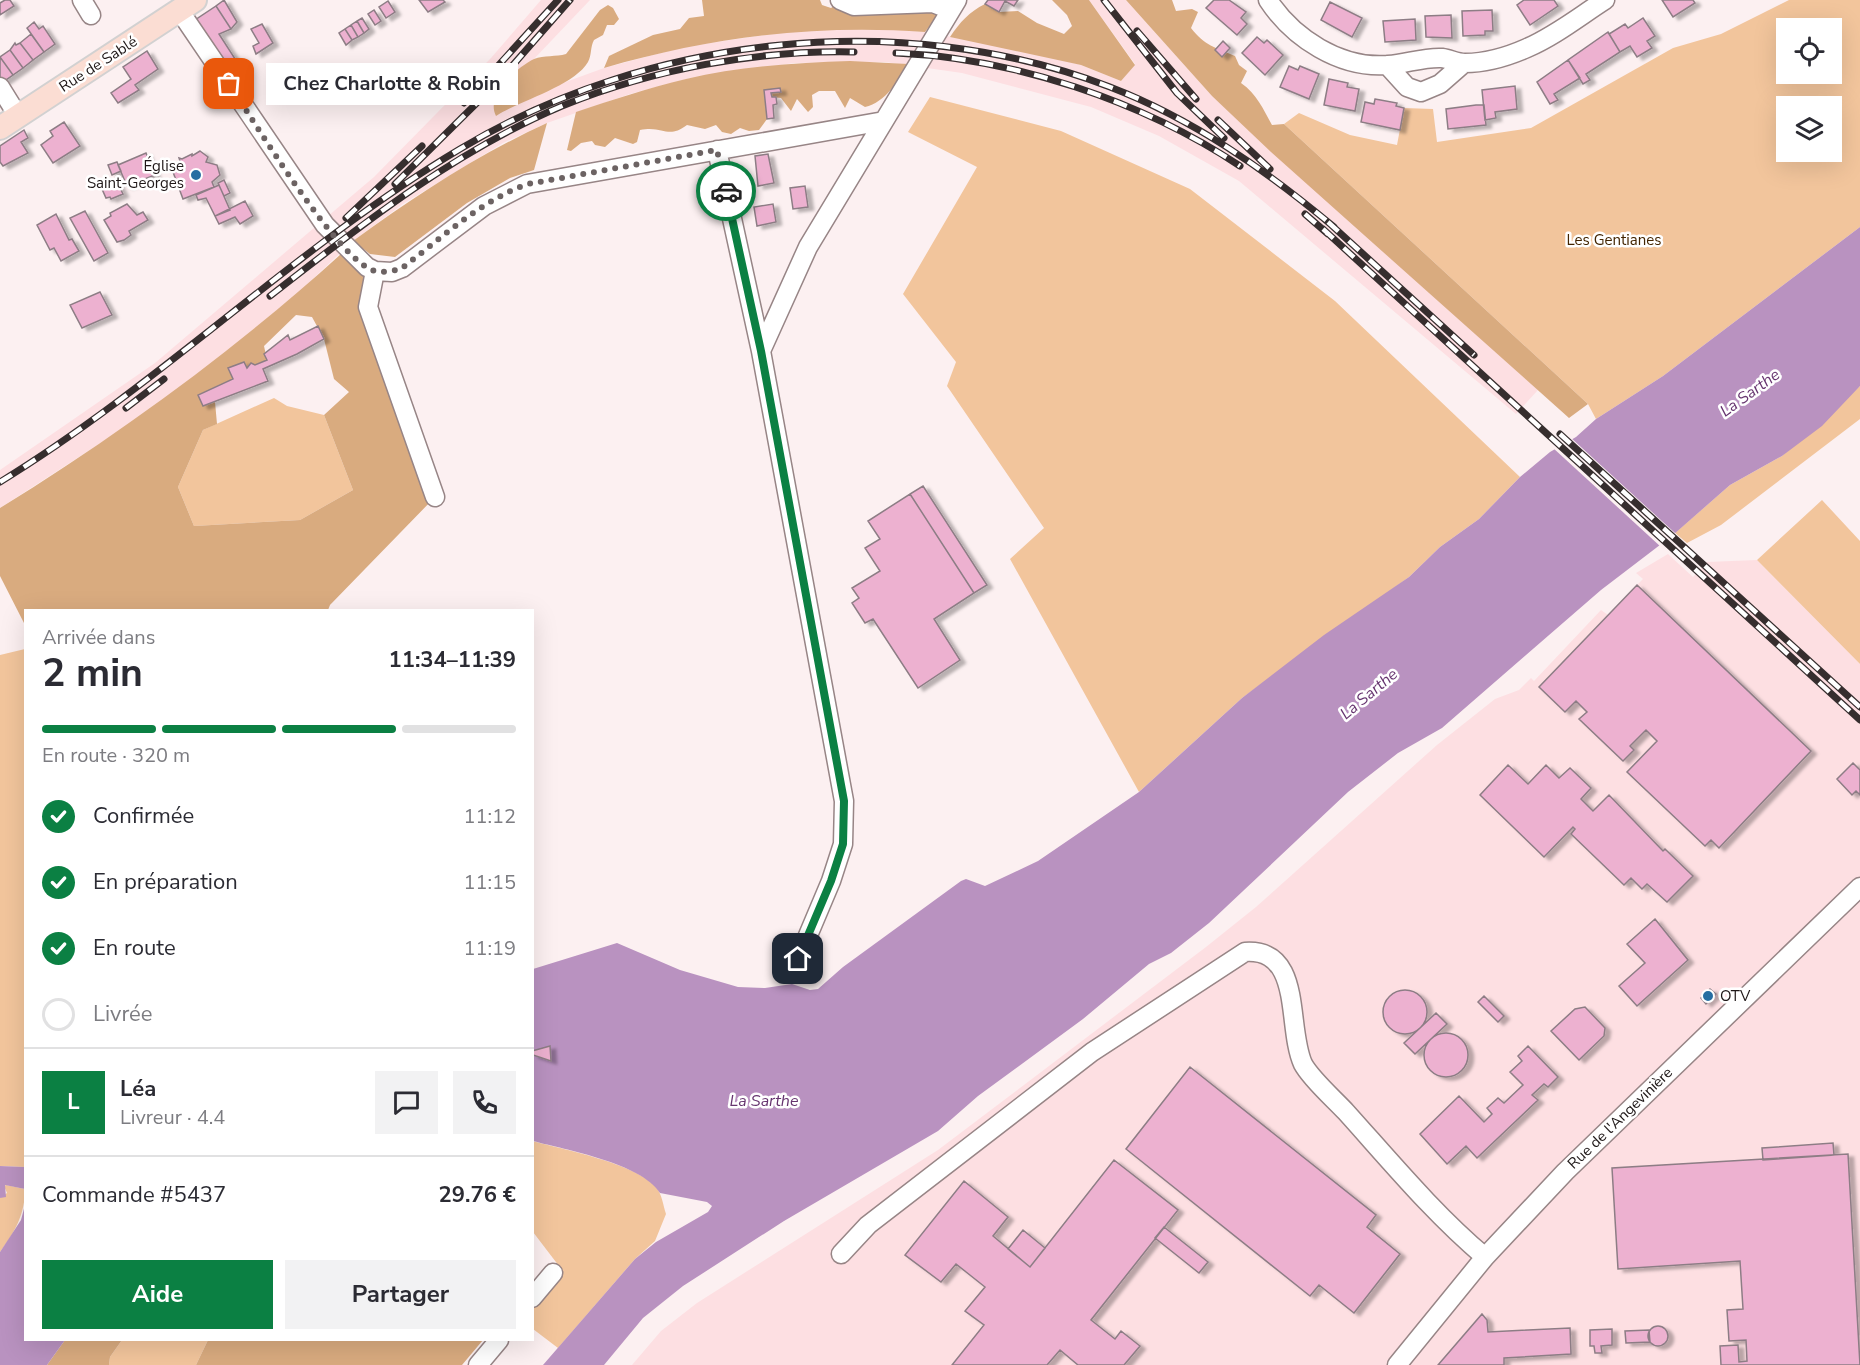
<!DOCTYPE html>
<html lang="fr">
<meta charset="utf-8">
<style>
:root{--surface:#fff;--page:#f2f2f3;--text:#2b2b33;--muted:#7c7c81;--line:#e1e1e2;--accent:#0b8043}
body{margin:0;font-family:"Nunito Sans",sans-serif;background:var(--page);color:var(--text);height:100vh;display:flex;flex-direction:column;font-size:22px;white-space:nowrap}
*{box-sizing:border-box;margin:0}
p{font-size:20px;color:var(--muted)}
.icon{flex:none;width:33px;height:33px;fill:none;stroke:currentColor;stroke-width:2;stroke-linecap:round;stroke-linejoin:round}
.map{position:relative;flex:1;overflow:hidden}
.panel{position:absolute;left:24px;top:609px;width:510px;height:732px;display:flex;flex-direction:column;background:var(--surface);border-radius:0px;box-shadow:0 6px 24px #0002}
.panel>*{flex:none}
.fabs{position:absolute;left:1776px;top:18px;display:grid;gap:12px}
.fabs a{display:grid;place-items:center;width:66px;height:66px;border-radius:0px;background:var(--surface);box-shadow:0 6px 24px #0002;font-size:30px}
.pin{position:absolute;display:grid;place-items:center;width:51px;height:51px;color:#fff;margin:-26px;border-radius:12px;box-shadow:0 3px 9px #0006}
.courier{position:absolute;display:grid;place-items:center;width:60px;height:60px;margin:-30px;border:4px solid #0b8043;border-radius:50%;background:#fff;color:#222;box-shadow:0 2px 8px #0007}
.bubble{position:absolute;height:42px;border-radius:0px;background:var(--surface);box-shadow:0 6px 24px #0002;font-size:20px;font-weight:700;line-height:42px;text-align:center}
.head em{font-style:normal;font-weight:700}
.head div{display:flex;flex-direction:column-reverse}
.head{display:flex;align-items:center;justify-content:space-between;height:102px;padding:0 18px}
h1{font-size:39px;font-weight:700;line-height:45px}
.bar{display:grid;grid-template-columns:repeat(4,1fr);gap:9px 6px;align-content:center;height:72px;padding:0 18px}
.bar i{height:8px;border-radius:4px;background:var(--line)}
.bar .active{background:var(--accent)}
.bar p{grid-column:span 4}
.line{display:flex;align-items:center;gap:15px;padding:0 18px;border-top:2px solid var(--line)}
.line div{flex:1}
.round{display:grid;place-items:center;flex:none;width:63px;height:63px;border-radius:0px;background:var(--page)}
ol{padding:0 18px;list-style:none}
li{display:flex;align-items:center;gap:18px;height:66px}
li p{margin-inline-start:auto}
li .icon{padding:6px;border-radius:50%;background:var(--accent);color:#fff;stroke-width:4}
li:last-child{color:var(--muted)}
li i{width:33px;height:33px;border:3px solid var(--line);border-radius:50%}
.button{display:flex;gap:12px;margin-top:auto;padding:12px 18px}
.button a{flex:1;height:69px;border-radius:0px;background:var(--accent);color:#fff;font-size:24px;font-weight:700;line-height:69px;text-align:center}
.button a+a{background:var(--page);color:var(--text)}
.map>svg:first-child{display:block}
.built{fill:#fddfe2}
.green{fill:#f2c59c;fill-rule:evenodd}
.forest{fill:#d9ab7f;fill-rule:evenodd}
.water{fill:#b992c0}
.pier{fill:#fcf0f1}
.building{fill:#edb1d0;stroke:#8d7d85;stroke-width:1.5;filter:url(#shadow)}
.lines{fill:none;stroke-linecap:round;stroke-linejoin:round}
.minor-casing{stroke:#978586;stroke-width:21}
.major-casing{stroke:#d2d1d1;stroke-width:26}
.minor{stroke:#fff;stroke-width:18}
.major{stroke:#fbddd3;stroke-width:22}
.rail-casing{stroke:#362e2e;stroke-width:7}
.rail{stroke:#fff;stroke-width:4.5;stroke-dasharray:14;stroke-linecap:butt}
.done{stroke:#6c6363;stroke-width:6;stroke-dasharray:0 10.8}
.route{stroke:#0b8043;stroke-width:8}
.poi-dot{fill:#276ea2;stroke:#fff;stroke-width:2}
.labels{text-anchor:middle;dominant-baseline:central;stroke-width:5;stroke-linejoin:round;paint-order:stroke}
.street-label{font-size:15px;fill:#1e1717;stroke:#fff}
.poi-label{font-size:15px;fill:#1e1717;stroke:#fff;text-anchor:end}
.park-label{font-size:15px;fill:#432501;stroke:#fff}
.water-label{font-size:16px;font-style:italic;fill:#66346f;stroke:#fff}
</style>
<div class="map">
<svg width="1860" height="1365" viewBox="0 0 1860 1365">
<defs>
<filter id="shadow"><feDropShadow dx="5.5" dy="3" stdDeviation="1.5" flood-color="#0004"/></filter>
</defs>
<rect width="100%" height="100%" fill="#fcf0f1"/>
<path class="built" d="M541 0H590L533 60 552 87 604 68 683 47 792 31 879 28 925 32 1031 52 1081 65 1121 81 1135 64 1089 0H1126L1212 96 1538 390 1516 414 1239 181 1159 136 1091 107 962 73 885 62 794 63 687 79 630 94 547 123 503 143 403 204 353 241 299 292 211 364 130 424 0 508V470L155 363 374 177 491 58Z
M1668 554 1693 577 1707 562 1757 560 1860 664V1365H632L661 1331 697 1303 938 1150 1206 947 1256 907 1437 745 1495 699 1519 690 1531 678 1534 681 1601 610 1608 615 1637 585 1643 579 1636 573Z"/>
<path class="green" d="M1789 0H1860V227L1663 376 1596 419 1588 404 1284 124 1299 113 1350 135 1397 145 1404 108 1433 109 1437 142 1531 128 1673 48 1721 34ZM1786 28H1832V74H1786ZM1786 106H1832V152H1786Z
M930 97 1061 131 1190 189 1335 301 1520 477 1479 519 1440 547 1409 577 1242 698 1139 792 1010 559 1044 528 947 386 956 362 903 294 977 167 908 132Z
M1860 386V419L1721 525 1687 543 1675 533 1730 485 1782 456Z
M274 398 287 406 324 415 353 490 300 520 194 526 178 487 203 430Z
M1822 500 1860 541V664L1757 560Z
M25 649V1167L0 1166V655Z
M532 1141C562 1149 637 1164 656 1187 662 1194 663 1205 666 1214L655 1241 635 1259 558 1348 533 1329V1305L562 1270 533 1232Z
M6 1185 25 1189C25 1214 15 1232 0 1252V1198L7 1193 4 1186Z
M122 1340H208L196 1365H109L110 1357Z"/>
<path class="forest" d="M702 0H820L822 5 831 8 841 1 944 7 925 32C816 24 710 37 604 68L609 56 653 35 680 29 689 18 704 16Z
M1052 0H1089L1135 65 1121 81 1081 65 950 37C960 22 969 12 985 4L999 12 1018 11 1037 23 1064 34 1072 26 1067 15Z
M1126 0H1172L1176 11 1192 9 1198 12 1191 28C1205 46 1215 47 1235 56L1239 65 1247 71 1241 83C1257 94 1263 109 1272 125L1284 124 1588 404 1569 418 1271 152 1212 96Z
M608 5 613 8 619 19 614 25H607L603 35 594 40C590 47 592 55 588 62 574 86 521 100 496 116 485 95 516 68 534 59 544 55 556 57 566 54L600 10Z
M850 61 908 64C898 81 886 102 865 107L850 98 845 108 835 91H819L812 95 813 107 808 112 797 99 791 111 781 98 772 97 771 93 780 92 764 90 767 119 759 130 749 131 740 128 731 134 722 132 716 125 705 129 687 125C667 140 664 125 640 130L637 142 633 144 615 138 605 147 595 145 592 141 581 143 571 151 567 150 576 112C612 100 648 88 686 79 739 66 795 63 850 61Z
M547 123 534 170 510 178 467 203 395 257 370 254 353 241C415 196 477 155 547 123Z
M341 254 351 263 375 271 369 292 435 497 330 605 328 610H26L25 625 0 576V508C121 433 235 350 341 254ZM296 315 312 317 324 339 334 379 349 392 324 415 353 490 300 520 194 526 178 487 203 430 217 424 215 402 203 406 198 395 233 379 228 368 244 362 247 368 251 364 255 365 267 360 264 346Z
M65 1340H122L110 1357 109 1365H47Z
M208 1340H483L462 1365H196Z"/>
<path class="water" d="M1860 227V386L1822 426 1782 456 1730 485 1673 535 1601 590 1442 728 1398 753 1348 792 1209 923 1171 953 1149 964 1083 1019 978 1096 938 1131 784 1221 683 1286 643 1318 604 1365H543L635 1259 656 1242 708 1212 712 1206 707 1202 660 1193C641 1163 566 1150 533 1141V969L617 943 680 970 738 987 765 988 792 984 810 990 818 989 843 967 961 881 966 879 985 886 1038 861 1139 792 1242 698 1324 635 1409 577 1440 547 1479 519 1520 477 1550 452 1576 437 1596 419 1663 376Z
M0 1166 25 1167V1189L5 1185 6 1197 0 1198Z
M25 1205 26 1340H65L47 1365H0V1252L21 1220Z"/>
<path class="pier" d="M1570 437 1675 533 1677 535 1661 547 1552 447Z"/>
<path class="building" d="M5 0H10L14 6 0 15V3Z
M224 0 237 22 231 29 216 6Z
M419 0H443L445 2 428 12Z
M988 0H1018L1014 6 1005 1 999 12 985 4Z
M1214 0H1229L1246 12 1241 18 1247 24 1237 35 1206 8Z
M1524 0H1554L1558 6 1530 25 1517 5Z
M1662 0H1693L1695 3 1673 17Z
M388 1 395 12 386 18 379 7Z
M1330 2 1362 18 1352 37 1321 20Z
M216 6 231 29 219 34 239 65 230 71 195 20Z
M374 10 381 21 375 25 368 14Z
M1492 10 1493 31H1485V35L1463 36 1462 11Z
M1451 15 1452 38 1426 37 1425 16Z
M362 18 369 29 364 33 357 21Z
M1643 18 1655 36 1647 41 1652 48 1637 57 1630 46 1620 52 1609 34 1625 24 1628 28Z
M1415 19 1416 40 1385 42 1383 21Z
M357 21 364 33 358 37 351 25Z
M34 22 39 29 43 26 55 44 44 52 27 28Z
M262 24 273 43 256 54 253 46 259 43 251 29Z
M351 25 358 37 352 40 345 29Z
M345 29 352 40 346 45 339 33Z
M1608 32 1620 52 1586 74 1590 80 1583 84 1568 60Z
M31 34 44 52 33 60 20 43Z
M1257 37 1264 43 1267 40 1283 55 1265 75 1242 53Z
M1223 41 1230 48 1222 57 1215 50Z
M15 43 16 45 20 43 33 60 23 68 10 50Z
M10 50 23 68 13 75 0 57Z
M147 51 158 69 135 85 139 90 118 103 111 93 131 79 123 67Z
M0 57 13 75 0 84Z
M1568 60 1580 78 1554 94 1558 100 1550 104 1537 82Z
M1289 66 1298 70 1300 66 1319 74 1309 99 1280 87Z
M1329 79 1348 83 1347 87 1359 89 1355 111 1324 105Z
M1515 86 1517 109 1495 112 1496 118 1485 120 1482 90Z
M780 88 781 92 771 93 772 97H776L777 104 773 105 774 118 767 119 764 90Z
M1375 99 1397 103 1396 106 1404 108 1400 130 1361 122 1365 102 1374 104Z
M1476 105H1484L1486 125 1448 129 1446 109Z
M64 122 80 146 53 163 41 145 53 136 50 131Z
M24 130 28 138 21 142 28 153 3 166 0 162V146Z
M200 151 208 157 206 162 217 165 220 175 212 182 214 187 183 199 173 172 183 170 179 158 182 159 192 154V156Z
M146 153 155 175 127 186 118 165Z
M768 154 774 183 758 186 755 156Z
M117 162 121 171 112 175 108 165Z
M224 180 230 193 224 196 218 183Z
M117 182 123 194 111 199 110 197 106 198 102 189Z
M219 185 230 210 215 216 206 198 198 200 196 195Z
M805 186 808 207 793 209 790 188Z
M245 201 253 216 240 224 235 217 219 224 215 216Z
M127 204 137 215 143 212 148 220 129 231 131 235 124 240 117 242 104 220 111 216 110 213Z
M773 204 776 222 757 226 754 207Z
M85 211 108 253 94 261 70 218Z
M56 214 69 240 72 239 79 251 61 261 54 248 50 250 37 225Z
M100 292 112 315 82 328 70 305Z
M318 326 324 339 297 354 263 369 268 381 203 406 198 395 233 379 228 368 244 362 247 368 251 363 255 365 267 360 264 354 288 335 290 340Z
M923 486 987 585 974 593 910 494Z
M910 494 974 593 934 619 960 660 918 688 873 619 865 623 852 603 859 598 852 588 880 571 865 548 880 539 868 521Z
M1637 585 1811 751 1719 848 1711 840 1705 846 1627 772 1657 741 1646 730 1630 746 1634 750 1623 761 1579 719 1587 712 1576 701 1565 712 1539 687Z
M1853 763 1860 770V795L1856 791 1852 795 1837 779Z
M1508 765 1528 784 1546 765 1559 778 1570 768 1591 788 1581 799 1593 811 1609 795 1663 851 1665 849 1693 876 1667 902 1647 884 1642 889 1631 878 1624 885 1571 834 1575 829 1573 827 1544 857 1480 795Z
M1655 919 1688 960 1637 1006 1619 986 1645 963 1627 944Z
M1710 989 1716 994 1706 1004 1701 998Z
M1383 1012a22 22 0 1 1 44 0a22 22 0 1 1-44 0Z
M1484 996 1504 1016 1498 1022 1478 1002Z
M1585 1007 1605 1028 1604 1036 1579 1060 1551 1031 1575 1009Z
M1436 1013 1447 1024 1415 1054 1404 1043Z
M1424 1055a22 22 0 1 1 44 0a22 22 0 1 1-44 0Z
M550 1046 551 1061 533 1055 532 1051Z
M1528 1046 1558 1077 1548 1087 1544 1084 1532 1095 1538 1100 1477 1158 1466 1146 1447 1164 1420 1134 1459 1096 1484 1122 1492 1114 1487 1108 1498 1098 1504 1103 1523 1085 1510 1072 1522 1061 1518 1056Z
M1190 1067 1376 1215 1367 1227 1400 1254 1354 1313 1319 1285 1310 1296 1126 1149Z
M1833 1143 1834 1155 1763 1160 1762 1148Z
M1848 1154 1860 1365H1721L1720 1346 1738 1345 1739 1362 1747 1361 1746 1340 1729 1341 1727 1310 1743 1309 1740 1261 1618 1269 1612 1168Z
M1114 1160 1178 1210 1091 1320 1115 1339 1121 1331 1140 1346 1124 1365H1078L1060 1350 1047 1365H952L984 1325 965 1311 985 1287 956 1264 941 1282 905 1255 964 1181 1008 1217 993 1236 1030 1267Z
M1164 1227 1208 1262 1199 1273 1155 1238Z
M1023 1230 1045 1248 1030 1267 1008 1249Z
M1482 1314 1487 1320 1488 1332 1570 1328 1571 1354 1504 1358V1365H1438Z
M1648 1336a10 10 0 1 1 20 0a10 10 0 1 1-20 0Z
M1612 1329V1345L1601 1346 1602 1353H1595L1594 1346H1590V1330Z
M1649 1330 1650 1342 1626 1343 1625 1331Z"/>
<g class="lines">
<g class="minor-casing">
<path id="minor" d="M82 0 91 15
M840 0 854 6 933 3 951 10
M1268 0C1293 38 1340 69 1388 65 1406 64 1423 57 1442 58 1450 59 1457 63 1465 63 1485 63 1509 56 1527 48 1555 36 1580 16 1605 0
M179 10 325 225 367 267 375 271 392 272 402 268 484 206 527 184 884 121
M1387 65 1407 87 1421 92 1440 84 1464 63
M0 87 18 116
M717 150 761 351
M375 271 368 307 435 497
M793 971 831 881 843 844 844 801 761 351 808 247 957 0
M841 1254 868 1225 1092 1052 1245 952C1304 948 1286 1027 1303 1064 1311 1079 1334 1099 1346 1112 1391 1162 1434 1214 1485 1257
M532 1298 553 1273
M478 1365 499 1340
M1397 1365 1485 1257 1565 1172 1860 887"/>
</g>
<g class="major-casing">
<path id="major" d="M0 128 195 0"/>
</g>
<use href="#minor" class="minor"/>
<use href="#major" class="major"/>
<g class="rail-casing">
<path id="rail" d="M1104 0 1177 93 1224 138
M1137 31 1196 99
M896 53C1014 58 1142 101 1240 166
M464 103 558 0
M1218 120 1270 169
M395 184 498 82 570 0
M1305 214 1328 234
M346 218 422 146
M1328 222 1474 355
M1323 229 1860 720
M270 296C361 225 455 151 562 106 653 69 757 50 854 52
M126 408 164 379
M1560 434 1860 707
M0 482C162 383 297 246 460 149 649 35 903 7 1110 87 1193 119 1266 170 1334 227"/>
</g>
<use href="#rail" class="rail"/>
</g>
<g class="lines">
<path class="done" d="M229 84C253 119 339 263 375 271 384 273 394 271 402 268 442 238 481 200 528 184L717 150 726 191"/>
<path class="route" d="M726 191 761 351 844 801 843 844 831 881 798 959"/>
</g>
<g class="poi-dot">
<circle cx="196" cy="175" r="6"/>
<circle cx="1708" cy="996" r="6"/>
</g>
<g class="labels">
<g class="street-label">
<text transform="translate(98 64) rotate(-33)">Rue de Sablé</text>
<text transform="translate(1620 1118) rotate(-44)">Rue de l'Angevinière</text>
</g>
<g class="poi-label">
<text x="184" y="166">Église<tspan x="184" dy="17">Saint-Georges</tspan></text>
<text x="1720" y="996" text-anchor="start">OTV</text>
</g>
<g class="park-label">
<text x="1614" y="240">Les Gentianes</text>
</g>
<g class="water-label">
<text transform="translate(1750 393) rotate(-36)">La Sarthe</text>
<text transform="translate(1369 694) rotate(-40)">La Sarthe</text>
<text x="764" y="1101">La Sarthe</text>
</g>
</g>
</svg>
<div class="fabs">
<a><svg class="icon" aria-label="locate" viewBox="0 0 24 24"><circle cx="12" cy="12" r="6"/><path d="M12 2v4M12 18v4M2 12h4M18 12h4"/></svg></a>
<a><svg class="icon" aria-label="layers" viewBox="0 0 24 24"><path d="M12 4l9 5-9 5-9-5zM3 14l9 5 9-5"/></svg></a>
</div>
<div class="pin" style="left:229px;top:84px;background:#ea580c"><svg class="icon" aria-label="bag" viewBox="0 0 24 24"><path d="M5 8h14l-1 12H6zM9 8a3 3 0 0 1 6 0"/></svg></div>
<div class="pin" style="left:798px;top:959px;background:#1f2937"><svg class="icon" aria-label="home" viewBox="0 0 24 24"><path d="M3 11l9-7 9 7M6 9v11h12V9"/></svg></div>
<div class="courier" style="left:726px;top:191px"><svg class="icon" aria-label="car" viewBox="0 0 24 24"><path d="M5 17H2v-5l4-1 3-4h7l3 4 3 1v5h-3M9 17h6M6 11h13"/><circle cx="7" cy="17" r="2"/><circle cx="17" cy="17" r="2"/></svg></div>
<div class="bubble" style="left:266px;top:63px;width:252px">Chez Charlotte &amp; Robin</div>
<section class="panel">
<div class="head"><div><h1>2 min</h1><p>Arrivée dans</p></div><em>11:34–11:39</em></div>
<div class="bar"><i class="active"></i><i class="active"></i><i class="active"></i><i></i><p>En route · 320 m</p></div>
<ol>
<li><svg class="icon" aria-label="check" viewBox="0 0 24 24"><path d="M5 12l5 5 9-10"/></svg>Confirmée<p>11:12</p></li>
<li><svg class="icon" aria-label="check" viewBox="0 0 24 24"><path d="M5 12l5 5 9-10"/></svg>En préparation<p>11:15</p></li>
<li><svg class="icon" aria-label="check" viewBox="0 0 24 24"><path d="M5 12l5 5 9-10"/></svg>En route<p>11:19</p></li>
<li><i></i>Livrée</li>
</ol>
<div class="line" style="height:108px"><b class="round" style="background:var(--accent);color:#fff">L</b><div><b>Léa</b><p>Livreur · 4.4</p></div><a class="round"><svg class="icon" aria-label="chat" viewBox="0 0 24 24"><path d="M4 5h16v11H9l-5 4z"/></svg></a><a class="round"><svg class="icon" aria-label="phone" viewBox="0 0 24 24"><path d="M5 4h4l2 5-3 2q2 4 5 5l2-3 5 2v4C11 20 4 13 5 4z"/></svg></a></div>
<div class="line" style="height:78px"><div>Commande #5437</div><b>29.76 €</b></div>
<div class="button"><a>Aide</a><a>Partager</a></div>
</section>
</div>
